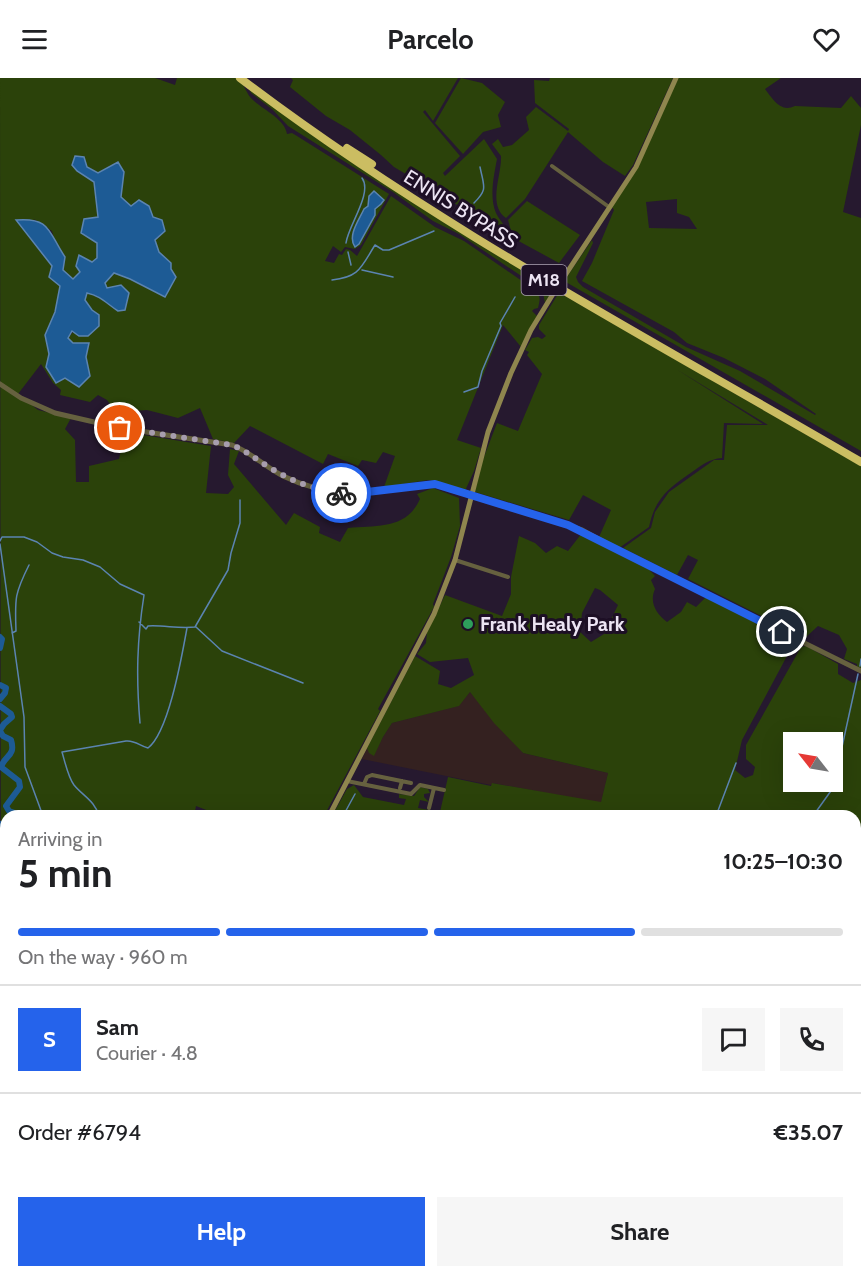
<!DOCTYPE html>
<meta charset="utf-8">
<style>
:root{--surface:#fff;--page:#f6f6f6;--text:#202124;--muted:#757577;--line:#e0e0e0;--accent:#2563eb}
body{margin:0;font-family:Cabin,sans-serif;background:var(--page);color:var(--text);height:100vh;display:flex;flex-direction:column;font-size:22px;white-space:nowrap}
*{box-sizing:border-box;margin:0}
p{font-size:20px;color:var(--muted)}
.icon{flex:none;width:33px;height:33px;fill:none;stroke:currentColor;stroke-width:2;stroke-linecap:round;stroke-linejoin:round}
.map{position:relative;flex:1;overflow:hidden}
.panel{position:absolute;left:0px;top:732px;width:861px;height:468px;display:flex;flex-direction:column;background:var(--surface);border-radius:18px 18px 0 0;box-shadow:0 6px 24px #0002}
.panel>*{flex:none}
.needle{width:39px;rotate:301deg}
.fabs{position:absolute;left:783px;top:654px;display:grid;gap:12px}
.fabs a{display:grid;place-items:center;width:60px;height:60px;border-radius:0px;background:var(--surface);box-shadow:0 6px 24px #0002;font-size:30px}
.pin{position:absolute;display:grid;place-items:center;width:51px;height:51px;color:#fff;margin:-26px;border:3px solid #fff;border-radius:50%;box-shadow:0 2px 6px #0007}
.courier{position:absolute;display:grid;place-items:center;width:60px;height:60px;margin:-30px;border:4px solid #2563eb;border-radius:50%;background:#fff;color:#222;box-shadow:0 2px 8px #0007}
.summary em{font-style:normal;font-weight:700}
.summary div{display:flex;flex-direction:column-reverse}
.summary{display:flex;align-items:center;justify-content:space-between;height:102px;padding:0 18px}
h1{font-size:39px;font-weight:700;line-height:45px}
.bar{display:grid;grid-template-columns:repeat(4,1fr);gap:9px 6px;align-content:center;height:72px;padding:0 18px}
.bar i{height:8px;border-radius:4px;background:var(--line)}
.bar .active{background:var(--accent)}
.bar p{grid-column:span 4}
.line{display:flex;align-items:center;gap:15px;padding:0 18px;border-top:2px solid var(--line)}
.line div{flex:1}
.round{display:grid;place-items:center;flex:none;width:63px;height:63px;border-radius:0px;background:var(--page)}
.cta{display:flex;gap:12px;margin-top:auto;padding:12px 18px}
.cta a{flex:1;height:69px;border-radius:0px;background:var(--accent);color:#fff;font-size:24px;font-weight:700;line-height:69px;text-align:center}
.cta a+a{background:var(--page);color:var(--text)}
header{display:flex;justify-content:space-between;align-items:center;height:78px;padding:0 18px;background:var(--surface);font-size:27px;font-weight:700}
.map>svg:first-child{display:block}
.commercial{fill:#342120}
.built{fill:#2f1e3a}
.green{fill:#2b420a;fill-rule:evenodd}
.water{fill:#1d5b95;stroke:#5b84b1;stroke-width:1.5}
.lines{fill:none;stroke-linecap:round;stroke-linejoin:round}
.stream{stroke:#5b84b1;stroke-width:1.5}
.river{stroke:#1d5b95;stroke-width:6}
.secondary-tunnel{stroke:#44374c;stroke-width:5;stroke-dasharray:5 2.5;stroke-linecap:butt}
.minor{stroke:#66613f;stroke-width:4}
.tertiary{stroke:#66613f;stroke-width:5}
.secondary{stroke:#8f864e;stroke-width:5}
.primary{stroke:#afa359;stroke-width:6}
.motorway{stroke:#cbbd62;stroke-width:8}
.done{stroke:#a79dae;stroke-width:6;stroke-dasharray:0 10.8}
.route{stroke:#2563eb;stroke-width:8}
.leisure-dot{fill:#2e9e5b;stroke:#1d0f25;stroke-width:2}
.labels{text-anchor:middle;dominant-baseline:central;stroke-width:6;stroke-linejoin:round;paint-order:stroke}
.shield{fill:#1d0f25;stroke:#aea4b5;stroke-width:1.5}
.shield-label{font-size:18px;font-weight:bold;fill:#ece4f3}
.street-label{font-size:20px;fill:#ece4f3;stroke:#1d0f25}
.poi-label{font-size:20px;font-weight:bold;fill:#ece4f3;stroke:#1d0f25;text-anchor:start}
</style>
<header><svg class="icon" aria-label="menu" viewBox="0 0 24 24"><path d="M4 6h16M4 12h16M4 18h16"/></svg>Parcelo<svg class="icon" aria-label="heart" viewBox="0 0 24 24"><path d="M12 20l-8-8c-3-5 5-10 8-4 3-6 11-1 8 4z"/></svg></header>
<div class="map">
<svg width="861" height="1200" viewBox="0 0 861 1200">
<rect width="100%" height="100%" fill="#26192f"/>
<path class="commercial" d="M470 614 523 675 608 695 601 725 493 705 491 707 362 681 367 670 374 677 383 659 392 645 458 628Z
M33 1194H112L120 1200H26Z
M123 1194H255L254 1200H121Z"/>
<path class="built" d="M0 1134 6 1140V1194H18L12 1200H0Z"/>
<path class="green" d="M0 0H155L175 7 177 0H236C245 7 245 12 250 19 259 30 285 40 287 56L292 55 297 58 389 116 361 167 355 171 345 169 341 174 333 168 325 183 334 185 339 176 342 177 346 171 350 172 357 178 391 118 435 149 464 163 535 212C541 218 540 222 538 230L534 231 532 233 537 238 521 269 503 247 457 362 481 370 474 393 464 415 440 404 428 402 384 409 395 378 383 374 376 385 362 382 358 388 328 376 323 386 250 348 234 365 213 361 200 330 178 340 147 332 135 333 124 331 116 334 107 322 98 317 90 324 60 317 61 312 53 305 41 286 18 316 38 332 71 340 65 351 75 362 76 404H89V388L119 381 125 354 211 368 206 415 228 416 234 409 228 397 230 371 239 373 234 386 286 447 294 435 320 449 319 455 340 464 348 450C377 447 406 452 420 421L417 416 433 410 459 420 460 448 451 479 433 526 434 529 378 631 380 633 324 738H222L196 728 194 738H6V965L4 979 1 980ZM75 78 84 79 87 89 98 95 124 94 121 119 131 128 153 139 160 159 155 162 159 174 171 185V191L144 209 130 201 114 195 105 205 107 210 129 215 125 232 118 233C107 226 101 218 87 214L85 222 92 232 68 260 72 265H89L86 279 90 298 65 300 56 305 46 289 49 276 45 257 55 235 60 208 34 141 52 153 55 164 65 179 63 192 73 201 97 180 98 139 94 104 77 93 72 87Z
M291 0H458L433 43 425 32 423 34 460 78 443 95 445 98 484 61 497 81C494 97 489 119 496 135 501 145 504 143 506 157 489 143 472 145 456 126L394 89 381 77 350 52 326 38 290 9 293 2Z
M461 0 482 5 505 24 498 37 501 49 483 54 463 76 435 45Z
M550 0H673L633 87 625 98 603 84 568 54 525 121 506 140C487 127 502 97 501 78L492 66 498 61 503 69 512 67 529 52 526 39 536 29 568 53 569 51 535 25 534 2 549 3Z
M678 0H781L765 11C773 21 780 35 795 28L841 30 851 18 861 30V47L843 134 861 140V373L564 203 592 162 593 165 576 199 578 204 583 209 686 269 740 293 815 337 816 336 765 301 724 280 687 265 674 254 582 203 592 185 614 132 612 129 638 89ZM677 121V135L689 139 697 151 649 150 646 124Z
M249 10 552 212 545 225 543 215 539 210 459 156 433 143 393 114 288 48 273 32 251 15Z
M527 123 580 157 559 185 513 160 508 142Z
M558 216 567 219 861 388V591L857 589V586L844 581 847 571 839 557 818 548 805 560 688 501 698 482 688 477 677 497 623 470 651 450 655 434 669 414 714 382H724L727 347H768L676 291 763 346 724 345 722 380C709 381 702 387 692 394 669 410 655 420 649 449L619 470 599 459 611 432 583 417 569 442 475 414 482 384 497 345 518 353 542 296 527 277 529 274 525 272 532 260 538 259 542 261 546 258 539 251V247Z
M582 455 644 486 655 498 651 502 655 511C649 524 656 536 667 544L681 534 687 524 696 529 707 518 795 563 742 662 735 692 745 700 753 697 755 689 746 681V667L801 569 806 568 838 586V596L853 605 861 602V1049L855 1047V738H332L347 711 354 707 363 719 404 727 406 721 399 720V716L414 718 420 709 428 711 430 715 424 716V719L429 724 420 722 418 730 440 734 448 699 491 708 492 705 601 724 608 695 523 675 494 645 470 614 459 628 392 645 383 659 374 678 369 675 367 670 415 578 440 593 438 606 451 610 474 597 468 580 430 584 417 576 426 565 427 554 445 517 502 538 511 516V499L519 458 535 465 546 475 557 468 568 473ZM595 510 600 512 618 527 604 556 591 564 580 554 582 535ZM794 664H832V704H794Z
M6 1027V1099L0 1097V1034Z
M855 1054 861 1057V1172L855 1184Z
M255 1194H359L368 1200H254Z
M418 1194H642L653 1200H442Z
M646 1194H850L847 1200H657Z"/>
<path class="water" d="M75 78 84 79 87 89 98 95 118 84 124 94 121 119 131 128 139 122 149 128 153 139 162 142 165 153 155 162 159 174 171 185V191L176 199 165 219 130 201 114 195 105 205 107 210 121 207 129 215 125 232 118 233C107 226 101 218 87 215L85 222 92 232 99 237V248L88 258H79L72 253 68 260 73 265H89L86 279 90 298 79 309 65 300 56 305 46 289 49 276 45 257 55 234 60 208 49 199 52 188 16 142C51 139 48 154 65 179L63 192 73 201 80 194 76 188 79 177 92 184 97 180V165L81 155 84 141 98 139 94 104 77 93 72 87Z
M374 113 384 122 381 126 375 131V137L359 166 355 169C347 158 359 142 364 131L368 128 369 118Z
M359 1194H418L442 1200H368Z"/>
<g class="lines">
<path class="stream" d="M474 125C488 111 484 109 480 89
M346 165C348 148 373 115 362 100
M348 174 351 187
M362 192 393 199
M332 202C360 199 361 189 375 167L383 172H389L434 153
M464 314 478 309 482 293 501 248 500 245 515 219
M0 463 2 459H24L37 464 52 475 63 479 83 482 100 489 120 506 144 517C137 562 136 599 140 645
M0 466 24 639 25 689 43 738
M139 544 146 551 148 548C164 547 179 551 195 549L228 492 231 475 240 445V422
M196 549 222 573 303 605
M12 555 16 553C15 521 14 517 29 487
M860 588 861 581
M99 738C95 723 83 718 74 707 68 699 65 684 62 674L126 663C135 662 140 668 148 670 169 654 182 577 187 550
M343 738 355 716
M716 738 736 685
M813 738 833 710 858 596
M855 944 861 936
M855 1019H860
M855 1064 856 1059 861 1061
M479 1194 490 1200
M644 1194 655 1200
M257 1195 258 1194
M260 1199V1200
M535 1200 559 1197 569 1200
M578 1200 579 1194
M729 1200 731 1194
M820 1200 822 1194"/>
<path class="river" d="M0 559 2 561 0 570
M0 607 6 610 5 615 0 621
M0 628 11 636 12 639 4 646 0 652
M0 653 3 658 11 662C16 678 5 677 1 689L19 703 20 709 6 728 9 733 23 738
M0 746 6 752
M6 869 3 891 6 902"/>
<path class="secondary-tunnel" d="M553 216 564 199"/>
<path class="minor" d="M552 88 609 129
M455 482 508 499
M347 703 411 716 420 707 444 712
M364 706 367 699 372 697 411 705
M400 710 402 703
M429 730 434 710
M207 736 218 738
M105 1194 115 1200
M156 1200 159 1194"/>
<path class="tertiary" d="M0 306 21 320 55 335 120 350 232 367C251 374 265 389 283 398 336 424 374 413 428 406L440 407 582 452 629 478 861 593"/>
<path class="secondary" d="M564 199 636 89 676 0
M329 738 434 536 455 482 488 354 511 295 531 252 553 216
M23 1200 30 1194"/>
<path class="primary" d="M855 1200 861 1188"/>
<path class="motorway" d="M240 0C434 148 651 261 861 384
M347 70 372 86"/>
</g>
<g class="lines">
<path class="done" d="M120 350 232 367C246 373 256 381 269 389 291 403 315 412 341 415"/>
<path class="route" d="M341 415 367 414 435 406 568 447 782 554"/>
</g>
<circle class="leisure-dot" cx="468" cy="546" r="6"/>
<g class="labels">
<rect class="shield" x="521.5" y="187" width="45" height="30" rx="4.5"/>
<g class="shield-label">
<text x="544" y="202">M18</text>
</g>
<g class="street-label">
<text transform="translate(461 131) rotate(32)">ENNIS BYPASS</text>
</g>
<g class="poi-label">
<text x="480" y="546">Frank Healy Park</text>
</g>
</g>
</svg>
<div class="fabs">
<a><svg class="needle" viewBox="-14 -14 28 28"><path d="M0-13l5 13h-10z" fill="#e53935"/><path d="M0 13l5-13h-10z" fill="#757577"/></svg></a>
</div>
<div class="pin" style="left:120px;top:350px;background:#ea580c"><svg class="icon" aria-label="bag" viewBox="0 0 24 24"><path d="M5 8h14l-1 12H6zM9 8a3 3 0 0 1 6 0"/></svg></div>
<div class="pin" style="left:782px;top:554px;background:#1f2937"><svg class="icon" aria-label="home" viewBox="0 0 24 24"><path d="M3 11l9-7 9 7M6 9v11h12V9"/></svg></div>
<div class="courier" style="left:341px;top:415px"><svg class="icon" aria-label="bike" viewBox="0 0 24 24"><circle cx="6" cy="16" r="4"/><circle cx="18" cy="16" r="4"/><path d="M6 16l4-8h5l3 8M10 8l3 8H6M13 5h3"/></svg></div>
<section class="panel">
<div class="summary"><div><h1>5 min</h1><p>Arriving in</p></div><em>10:25–10:30</em></div>
<div class="bar"><i class="active"></i><i class="active"></i><i class="active"></i><i></i><p>On the way · 960 m</p></div>
<div class="line" style="height:108px"><b class="round" style="background:var(--accent);color:#fff">S</b><div><b>Sam</b><p>Courier · 4.8</p></div><a class="round"><svg class="icon" aria-label="chat" viewBox="0 0 24 24"><path d="M4 5h16v11H9l-5 4z"/></svg></a><a class="round"><svg class="icon" aria-label="phone" viewBox="0 0 24 24"><path d="M5 4h4l2 5-3 2q2 4 5 5l2-3 5 2v4C11 20 4 13 5 4z"/></svg></a></div>
<div class="line" style="height:78px"><div>Order #6794</div><b>€35.07</b></div>
<div class="cta"><a>Help</a><a>Share</a></div>
</section>
</div>
